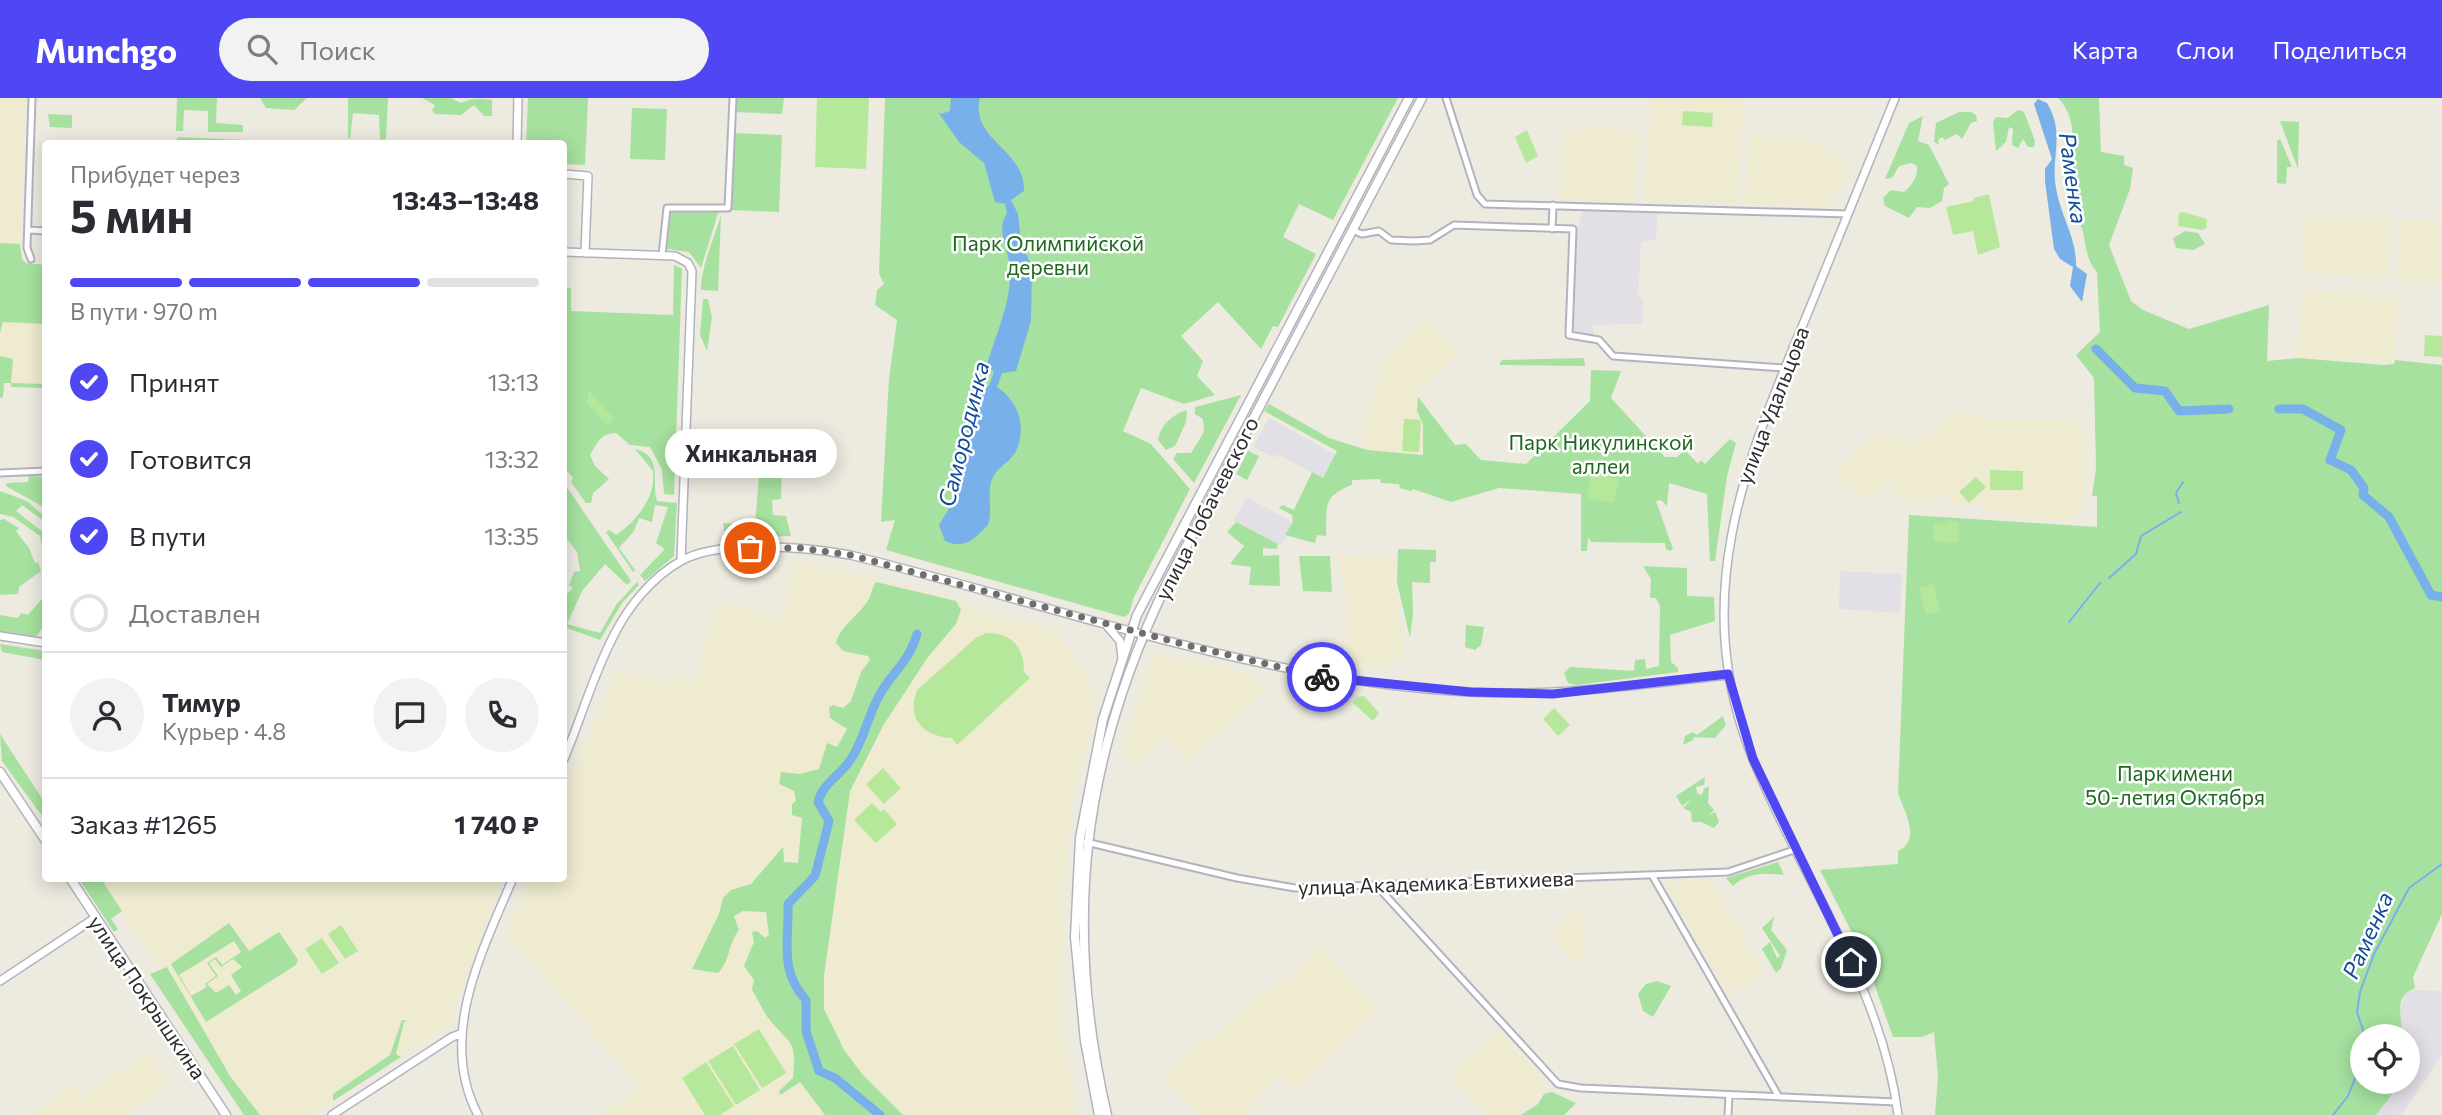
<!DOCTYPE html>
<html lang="ru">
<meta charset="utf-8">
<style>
:root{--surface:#fff;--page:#f2f2f3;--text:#2b2b33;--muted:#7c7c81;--line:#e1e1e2;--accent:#4f47f3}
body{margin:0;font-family:Commissioner,sans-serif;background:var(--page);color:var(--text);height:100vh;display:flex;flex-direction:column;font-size:26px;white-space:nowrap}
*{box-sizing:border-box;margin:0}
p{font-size:23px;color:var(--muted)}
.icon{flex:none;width:38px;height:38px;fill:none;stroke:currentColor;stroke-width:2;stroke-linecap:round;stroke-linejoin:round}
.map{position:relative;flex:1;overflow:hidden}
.sheet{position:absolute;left:42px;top:42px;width:525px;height:742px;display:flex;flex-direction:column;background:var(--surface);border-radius:7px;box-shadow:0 4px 18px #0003}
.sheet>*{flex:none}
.fabs{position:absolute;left:2350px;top:926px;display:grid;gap:14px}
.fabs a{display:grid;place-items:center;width:70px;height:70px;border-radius:50%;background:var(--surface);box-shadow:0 4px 18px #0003;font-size:35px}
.pin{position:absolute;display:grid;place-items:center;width:60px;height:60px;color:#fff;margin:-30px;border:4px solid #fff;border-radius:50%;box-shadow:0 2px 7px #0007}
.courier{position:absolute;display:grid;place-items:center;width:70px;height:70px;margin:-35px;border:5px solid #4f47f3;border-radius:50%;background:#fff;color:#222;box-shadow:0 2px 9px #0007}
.bubble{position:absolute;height:49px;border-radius:24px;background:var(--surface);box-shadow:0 4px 18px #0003;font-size:23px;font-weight:700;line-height:49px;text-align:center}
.head em{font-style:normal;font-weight:700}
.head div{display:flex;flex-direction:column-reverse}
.head{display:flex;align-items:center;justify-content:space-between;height:119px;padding:0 28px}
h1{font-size:46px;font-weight:700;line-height:52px}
.bar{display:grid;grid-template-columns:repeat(4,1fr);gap:10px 7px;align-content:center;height:84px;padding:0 28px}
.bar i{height:9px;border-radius:5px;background:var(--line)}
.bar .selected{background:var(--accent)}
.bar p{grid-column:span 4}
.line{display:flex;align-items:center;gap:18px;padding:0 28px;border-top:2px solid var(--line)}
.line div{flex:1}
.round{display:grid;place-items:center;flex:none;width:74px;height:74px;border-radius:37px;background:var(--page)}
ol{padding:0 28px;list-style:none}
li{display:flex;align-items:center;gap:21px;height:77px}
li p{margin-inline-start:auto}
li .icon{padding:7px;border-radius:50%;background:var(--accent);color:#fff;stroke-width:4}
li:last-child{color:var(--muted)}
li i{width:38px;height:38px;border:4px solid var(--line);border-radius:50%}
header{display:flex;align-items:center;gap:42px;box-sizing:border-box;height:98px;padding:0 35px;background:var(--accent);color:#fff}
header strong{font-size:33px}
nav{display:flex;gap:38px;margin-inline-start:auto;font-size:24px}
.search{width:490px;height:63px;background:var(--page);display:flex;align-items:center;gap:18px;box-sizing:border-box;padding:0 24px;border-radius:38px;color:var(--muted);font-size:26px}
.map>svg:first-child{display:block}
.industrial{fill:#e3dfe6}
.education{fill:#eeebd0}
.green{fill:#a6e19f;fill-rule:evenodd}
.pitch{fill:#b6e89b}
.water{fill:#78b1ea}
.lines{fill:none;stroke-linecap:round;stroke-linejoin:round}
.stream{stroke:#78b1ea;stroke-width:2}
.river{stroke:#78b1ea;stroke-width:9}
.minor-casing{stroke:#b3b3bf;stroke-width:9}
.tertiary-casing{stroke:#b3b3bf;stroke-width:10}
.secondary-casing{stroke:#b3b3bf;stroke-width:11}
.minor{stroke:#fff;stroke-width:5}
.tertiary{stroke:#fff;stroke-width:7}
.secondary{stroke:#fff;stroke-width:8}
.done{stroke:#706e6b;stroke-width:7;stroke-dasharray:0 12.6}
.route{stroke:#4f47f3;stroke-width:9}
.labels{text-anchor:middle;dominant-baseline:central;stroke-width:5;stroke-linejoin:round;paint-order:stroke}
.park-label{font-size:21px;fill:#1e6820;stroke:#fff}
.street-label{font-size:21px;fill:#2c2c2c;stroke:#fff}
.water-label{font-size:23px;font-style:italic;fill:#134c99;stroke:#fff}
</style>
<header>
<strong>Munchgo</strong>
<div class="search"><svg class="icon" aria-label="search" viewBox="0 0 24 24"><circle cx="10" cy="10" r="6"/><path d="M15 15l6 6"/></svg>Поиск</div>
<nav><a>Карта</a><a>Слои</a><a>Поделиться</a></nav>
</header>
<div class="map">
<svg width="2442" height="1017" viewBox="0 0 2442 1017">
<rect width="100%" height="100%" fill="#edeae0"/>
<path class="industrial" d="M1583 110 1658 112 1656 142 1641 143 1638 199 1643 200 1642 226 1593 227V238L1571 235 1575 144Z
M1269 320 1336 357 1323 380 1277 356 1275 360 1253 349Z
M1246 399 1293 424 1281 447 1234 423Z
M1840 473 1902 476 1900 515 1839 511Z
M2416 892 2442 893V956L2401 1017H2376L2392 998 2397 984H2408V938H2402L2400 909 2407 894Z"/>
<path class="education" d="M0 0H25L20 146 0 145Z
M1734 0 1744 5 1737 106 1643 102 1651 1Z
M1597 29 1640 35 1634 105 1558 101 1564 33Z
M1750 36 1801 38 1852 64 1829 109 1745 105Z
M2305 116 2390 119 2388 181 2303 174Z
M2400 121 2442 123V184L2398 183Z
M2302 192 2399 198 2394 265 2297 259Z
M1427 221 1459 256 1417 297V313L1423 326 1424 357 1363 351 1361 342 1385 260Z
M3 224 45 226V286L11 285 13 261 0 258Z
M1962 314 1990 322H2068L2079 326 2086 335V395L2083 399 2086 408 2068 422 2001 419 1979 406 1952 405 1948 394 1930 403 1901 402V398H1893V386H1888L1868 400 1861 398 1848 384 1837 386 1838 374 1878 334 1914 342 1929 337 1946 319Z
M1339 457 1397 460 1395 483 1404 549 1402 558 1381 569 1351 565 1346 533V497Z
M794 461 969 504 974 511 1056 532 1083 569 1097 598 1072 704 1063 799V937L1079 1017H597L637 993 624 970 506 838 530 781 564 780V699L616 572 669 584 671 577 697 583 714 505 784 518Z
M1154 555 1250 575 1267 591 1187 666 1166 641 1134 668 1121 656Z
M101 781H503L449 926 312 1017H255Z
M1711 781 1764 875 1728 896 1665 784Z
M1581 806 1586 854 1575 865 1550 838Z
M1320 848 1381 912 1295 996 1278 979 1245 1017H1200L1164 979 1206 939 1209 942 1261 894 1266 898Z
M1497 932 1549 988 1518 1017H1487L1450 976Z
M150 954 171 986 126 1017H27L73 987 82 999Z"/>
<path class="green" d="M177 0H217L216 25 243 27V34H208V13L184 12 183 33H176Z
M260 0H307L294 12 266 10Z
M348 0H388L386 41 380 42 379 17 353 15 350 41 348 39Z
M422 0H451L461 5C473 0 479 0 492 2V18H484L474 7 461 17 435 16 432 12 435 7Z
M528 0H588L585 67 564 66V46L526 45Z
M737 0H784L782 16 736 14Z
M885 0H1398L1333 122 1299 106 1283 139 1316 156 1278 229 1273 228 1261 251 1218 204 1181 238 1203 263 1197 278 1215 297 1184 306 1141 290 1123 333 1151 346 1190 391 1134 499 1129 516 1124 519 886 452 895 422 881 424 889 281 897 222 875 207 877 192 884 186 879 175Z
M2058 0H2099L2101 54 2124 58V67L2133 70 2130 91 2109 147 2131 203 2143 212 2189 231 2269 207 2267 263 2298 260 2383 267 2394 266 2395 262 2442 267V816L2413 879 2415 890C2391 900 2404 918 2401 938H2362V984H2397L2391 998 2376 1017H1935L1938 979 1934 934 1922 939H1893L1865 860 1820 772 1898 766V753C1922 743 1904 713 1898 695L1909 417 2097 429V398H2092L2096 370 2094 280 2076 257 2100 234 2097 174C2087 164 2086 148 2083 134 2080 123 2072 117 2070 105 2066 71 2085 27 2058 0Z
M632 10 667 11 665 62 630 61Z
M2018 12 2024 14 2035 43 2034 49H2028L2023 41 2018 50 2012 47 2013 31 2009 29 2006 44 1996 53 1993 24 1996 19 2008 20Z
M1959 14H1971L1976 17 1977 23 1971 25 1962 41 1957 36 1945 42 1942 39 1938 42 1939 47 1934 44 1936 25Z
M48 16 72 17V30L50 29Z
M1923 18 1918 43 1929 47 1949 86 1944 90 1942 103 1930 110 1917 109 1909 120 1885 108 1883 100 1891 92 1904 94C1912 88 1918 78 1917 68L1911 65 1899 68 1892 80 1885 81 1909 25Z
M2280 23 2299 24 2298 71Z
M735 35 782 37 779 114 730 112Z
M178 39 310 45H174Z
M2280 41 2292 69H2287L2286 86 2277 85V43Z
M669 112H719L701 170 689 154 667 151Z
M721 117 718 193 701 192C701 168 714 141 721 117Z
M2185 133 2198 135 2205 146 2193 152 2176 150 2173 140Z
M0 145 20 146 22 161 26 165 45 167V226L3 224 0 235Z
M674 167 682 171 674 397 664 396 662 371 650 349 630 347 616 335C600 336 598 344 590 357L595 368 609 381 593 395 591 405H586L571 384 573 380 568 374 564 375V189L571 190V213L673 217Z
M703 201H708L712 219 707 253 700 237Z
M0 258 13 261 11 285 45 286V290L11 289V285H4L3 299 0 300Z
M1584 260 1585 268 1499 267 1502 262Z
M1591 272 1621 273 1611 300 1665 359H1677L1685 352 1698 366 1701 362 1705 366 1730 341 1736 345 1727 378 1715 463H1710L1707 396 1669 385 1667 408 1661 402 1656 403 1673 451 1670 453 1666 451 1665 445 1591 444 1588 439 1587 453H1581V396L1499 390 1451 404 1413 391 1411 393 1400 390 1399 386 1381 385 1380 381 1352 382V387C1322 398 1327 409 1326 438L1317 437 1315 445 1285 437 1293 424 1292 417 1279 410 1282 407 1294 412 1312 374 1323 380 1337 353 1264 313 1269 306 1329 340 1367 352 1423 357V326L1417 313 1418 299 1455 347 1466 346 1481 362 1526 366 1590 303Z
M1241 297 1194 385 1173 361 1177 355H1191L1204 334 1203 321 1195 316V309Z
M1187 312 1186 324 1175 348 1166 352 1158 342C1161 326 1172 317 1187 312Z
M762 341 783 343 781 401 772 402 773 417 786 418 791 438 725 440 723 425 755 427Z
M635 351C664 358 651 384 657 403L677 405 674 458 645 483 640 477 665 451 656 445 668 409 655 407 652 424 639 420 634 433 619 450 635 472 633 474 606 434 610 432 616 437C637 423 656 399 653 373Z
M1248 353 1259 358 1247 382 1236 376Z
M29 378 45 379V410L6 388 7 385 28 384Z
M564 385 631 483 627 487 605 466 582 493 567 526 600 535 616 507 637 484 639 487 622 505 600 542 564 529V496L566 497 573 490 569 487 574 474 580 473 577 454 564 437 567 432 564 428Z
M0 393 27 403 45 419V424L22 407 16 413 44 435 45 462 40 438 13 419 0 416Z
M4 421 19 430 16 433 29 450 35 465 38 464 41 473 19 489 18 496 0 497V422Z
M1236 424 1278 446 1277 451 1263 450V458L1279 457 1280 488 1249 487 1251 469 1230 466 1244 448 1227 434Z
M1398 451 1436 452V464H1430V485L1412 484 1413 516 1410 540 1397 484Z
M1299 458H1330L1332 494 1303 493Z
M1643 468 1687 470V498L1714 499 1715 523 1670 537 1671 564 1678 570V574L1577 587 1568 585 1564 575 1570 569 1634 573 1635 562 1645 561 1646 571 1659 568 1660 508 1656 500H1650L1651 481Z
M876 484 956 503 961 512 956 526 928 559 884 626 850 693 824 878V911L844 952 863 977 903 1017H825L800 984 780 997 779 993 793 980C797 941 791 948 769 921 763 914 758 901 752 892L754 882 744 868 754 844 752 834 757 833 765 840 769 837 766 814 743 813 734 818 739 832C728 845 731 862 718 875L692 871 719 816 723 800 731 792 751 786 783 749 784 764 798 765 802 720 792 717V706L796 703 794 693 779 686 781 674 800 676 819 671 827 645 837 649 847 631 830 620 829 609 833 607 843 610 851 603 861 574 870 562 868 558 843 553 836 545C840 528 858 518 867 504 872 498 870 492 876 484Z
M41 502H45V526L35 540 0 535V517L18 520 21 515 28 517Z
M1466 527 1484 529 1481 547 1475 552 1465 549Z
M0 546 45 553V562L2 554Z
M1723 618 1726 627 1715 640 1694 639 1693 642 1683 647 1685 638 1693 634 1697 637Z
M0 636 45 705V722L2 663Z
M1705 679 1704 687 1696 689 1697 695 1702 697 1704 691 1709 688 1708 705 1714 712 1708 718 1715 714 1719 724 1714 730 1701 724H1692L1691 714 1683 710 1692 701 1682 708 1676 698Z
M1778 764 1784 777C1763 775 1749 774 1733 788L1726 780Z
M79 781H101L122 813 111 821 118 831 114 834Z
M1774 819 1771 832 1787 852 1781 870 1776 875 1762 851 1770 844 1777 860 1780 858 1762 830Z
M229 825 249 853 279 834 298 862 296 867 206 924 171 866ZM234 843 241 854 222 867 216 859 207 865 216 878 205 886 207 889 191 898 179 877ZM215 861 221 869 233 861 242 869 231 877 241 893 236 897 229 887 216 895 207 886 218 878 209 865Z
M167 869 230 978 260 1017H244L150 876Z
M1657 883 1671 888 1653 919 1643 913 1638 896 1646 886Z
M402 922 408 923 404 924 396 956 401 959 333 1003V996L390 957Z
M1552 994 1576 1005 1564 1017H1521L1538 1006 1544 996Z"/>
<path class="pitch" d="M817 0H869L866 71 815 69Z
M1683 13 1713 15 1712 29 1682 27Z
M1527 32 1538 58 1526 65 1515 39Z
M1989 96 2000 149 1978 157 1973 133 1953 137 1946 109 1974 103V100Z
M2183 114 2207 121 2206 130 2202 132 2178 128 2179 115Z
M2425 237 2442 238V259L2424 258Z
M589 293 614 321 607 327 587 305Z
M1404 321 1421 322 1419 354 1402 353Z
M1990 372 2023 373V392H1990Z
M1592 376 1619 381 1614 405 1587 400Z
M1976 379 1986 389 1969 405 1959 394Z
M1947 423 1959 424 1958 445 1933 443 1934 425 1947 426Z
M1933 486 1940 513 1926 517 1919 490Z
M987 535C1013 535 1024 550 1024 574L1030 580 957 647 952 640C923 639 906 620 917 592L977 539Z
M1364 598 1379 615 1373 623 1353 605 1357 599Z
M1554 610 1570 627 1558 638 1543 621Z
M883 670 901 690 884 706 866 686Z
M872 705 881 714 884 711 897 726 876 745 854 722Z
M341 827 358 853 345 861 328 836Z
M322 840 339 865 322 876 305 851Z
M759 931 786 975 762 990 734 946Z
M733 948 760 992 736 1007 708 963Z
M706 964 734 1008 720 1017H705L682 980Z"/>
<path class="water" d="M951 0H980C969 41 1026 52 1024 93L1011 102 1018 116 1021 144 1032 169 1031 223 1016 273 1002 275 997 289C1018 302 1028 331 1015 355 1008 366 995 370 991 384 987 398 993 413 988 427 974 441 965 452 945 443L939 427 962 389 971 296 989 288 994 274 987 267C996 235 1012 204 1010 169 1009 153 995 129 1007 116L1005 106 995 104 984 65 959 44 938 14 941 16 950 13Z
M2038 1 2047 5C2066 37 2050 58 2056 90 2060 117 2077 140 2076 168L2087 176 2082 204 2070 188 2073 169 2060 161 2054 151 2045 83V71L2052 61 2034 6Z"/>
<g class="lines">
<path class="stream" d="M2179 405 2176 395 2183 384
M2109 480 2136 456 2141 438 2181 414
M2069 524 2100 485
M2365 938 2357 914 2360 894 2374 856 2409 790 2442 766
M2333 1017 2348 998 2362 963"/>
<path class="river" d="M2096 251 2135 290 2165 293 2179 313 2229 311
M2279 311H2303L2341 332 2330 362 2351 372 2364 390 2363 397 2389 419 2431 497 2442 499
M880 1017 835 980 819 973 806 933V902C779 873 789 843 788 806L815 778 829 723 818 704C823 685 840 678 851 661 864 642 868 617 880 596 894 572 909 564 917 536"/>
<g class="minor-casing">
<path id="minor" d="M1446 0 1477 97 1485 106 1848 116
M1552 131 1553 107
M28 132 46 133
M1352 132 1362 136 1379 133 1391 142 1414 143 1430 142 1454 127 1573 131 1569 237 1599 242 1613 258 1785 270
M662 157 667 110H728L733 0
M31 161 27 150 32 0
M0 375 46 373
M1086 744 1237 780 1295 790 1728 774 1794 752
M1652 777 1779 999
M1376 787 1558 986 1581 990 1896 1004
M1728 1017 1729 997"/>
</g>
<g class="tertiary-casing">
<path id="tertiary" d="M1895 0C1866 71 1838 141 1809 212 1746 362 1687 499 1753 661 1801 780 1882 888 1898 1017
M517 46 518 0
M564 76 588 78 585 155
M564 154 675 158 688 165 692 173 681 462
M1107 528 1120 543 1122 560
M0 538 46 545
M564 661C581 621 593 577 614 537 628 509 652 479 681 463 719 441 807 449 850 457 1055 507 1257 583 1469 594 1557 599 1641 586 1728 577
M0 883 95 820
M332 1017 452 939 460 936
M478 1017C437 939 482 854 513 780"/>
</g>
<g class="secondary-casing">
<path id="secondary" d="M0 674 46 743
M70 780 226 1017
M1099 1017 1085 943 1075 839 1080 740 1103 621 1137 517 1409 0
M1107 1017C1062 824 1082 659 1169 481L1422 0"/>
</g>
<use href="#minor" class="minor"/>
<use href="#tertiary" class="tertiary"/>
<use href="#secondary" class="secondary"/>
</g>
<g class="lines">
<path class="done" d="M750 450H800L850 457 1186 547 1322 579"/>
<path class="route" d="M1322 579 1470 594 1553 596 1728 576 1753 661 1851 864"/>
</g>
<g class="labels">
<g class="park-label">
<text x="1048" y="144">Парк Олимпийской<tspan x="1048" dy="24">деревни</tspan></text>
<text x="1601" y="343">Парк Никулинской<tspan x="1601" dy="24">аллеи</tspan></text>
<text x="2175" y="674">Парк имени<tspan x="2175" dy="24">50-летия Октября</tspan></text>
</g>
<g class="street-label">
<text transform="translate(1772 307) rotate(-69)">улица Удальцова</text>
<text transform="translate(1206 410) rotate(-63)">улица Лобачевского</text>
<text transform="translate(1436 784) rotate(-2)">улица Академика Евтихиева</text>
<text transform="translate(148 899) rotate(56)">улица Покрышкина</text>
</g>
<g class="water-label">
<text transform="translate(2074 80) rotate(82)">Раменка</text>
<text transform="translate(963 336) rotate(-76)">Самородинка</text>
<text transform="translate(2367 837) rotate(-66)">Раменка</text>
</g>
</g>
</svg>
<div class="fabs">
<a><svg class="icon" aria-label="locate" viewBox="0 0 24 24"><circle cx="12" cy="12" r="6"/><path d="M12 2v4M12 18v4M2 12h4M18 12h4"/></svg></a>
</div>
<div class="pin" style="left:750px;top:450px;background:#ea580c"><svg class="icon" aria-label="bag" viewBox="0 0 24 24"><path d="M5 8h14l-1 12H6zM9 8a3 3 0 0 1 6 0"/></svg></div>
<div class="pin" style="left:1851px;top:864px;background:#1f2937"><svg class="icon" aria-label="home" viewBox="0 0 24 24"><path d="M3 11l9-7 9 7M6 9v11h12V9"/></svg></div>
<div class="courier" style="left:1322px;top:579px"><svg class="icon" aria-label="bike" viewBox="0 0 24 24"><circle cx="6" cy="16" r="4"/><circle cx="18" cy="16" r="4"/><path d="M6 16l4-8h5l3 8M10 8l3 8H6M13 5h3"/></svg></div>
<div class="bubble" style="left:665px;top:331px;width:172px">Хинкальная</div>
<section class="sheet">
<div class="head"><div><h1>5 мин</h1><p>Прибудет через</p></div><em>13:43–13:48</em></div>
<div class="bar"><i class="selected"></i><i class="selected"></i><i class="selected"></i><i></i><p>В пути · 970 m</p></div>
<ol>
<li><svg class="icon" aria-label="check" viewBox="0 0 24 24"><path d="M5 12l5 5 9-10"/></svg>Принят<p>13:13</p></li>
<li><svg class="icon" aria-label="check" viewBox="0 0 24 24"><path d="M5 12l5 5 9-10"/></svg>Готовится<p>13:32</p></li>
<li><svg class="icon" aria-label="check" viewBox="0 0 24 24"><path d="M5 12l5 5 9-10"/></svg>В пути<p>13:35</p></li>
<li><i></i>Доставлен</li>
</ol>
<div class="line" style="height:126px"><a class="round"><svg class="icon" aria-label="person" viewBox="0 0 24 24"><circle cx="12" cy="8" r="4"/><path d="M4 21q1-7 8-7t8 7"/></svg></a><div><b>Тимур</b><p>Курьер · 4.8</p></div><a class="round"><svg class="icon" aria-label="chat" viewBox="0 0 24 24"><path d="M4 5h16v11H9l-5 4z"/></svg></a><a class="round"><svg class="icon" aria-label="phone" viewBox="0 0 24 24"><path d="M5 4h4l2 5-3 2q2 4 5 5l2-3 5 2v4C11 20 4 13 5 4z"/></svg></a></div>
<div class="line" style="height:91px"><div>Заказ #1265</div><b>1 740 ₽</b></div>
</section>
</div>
